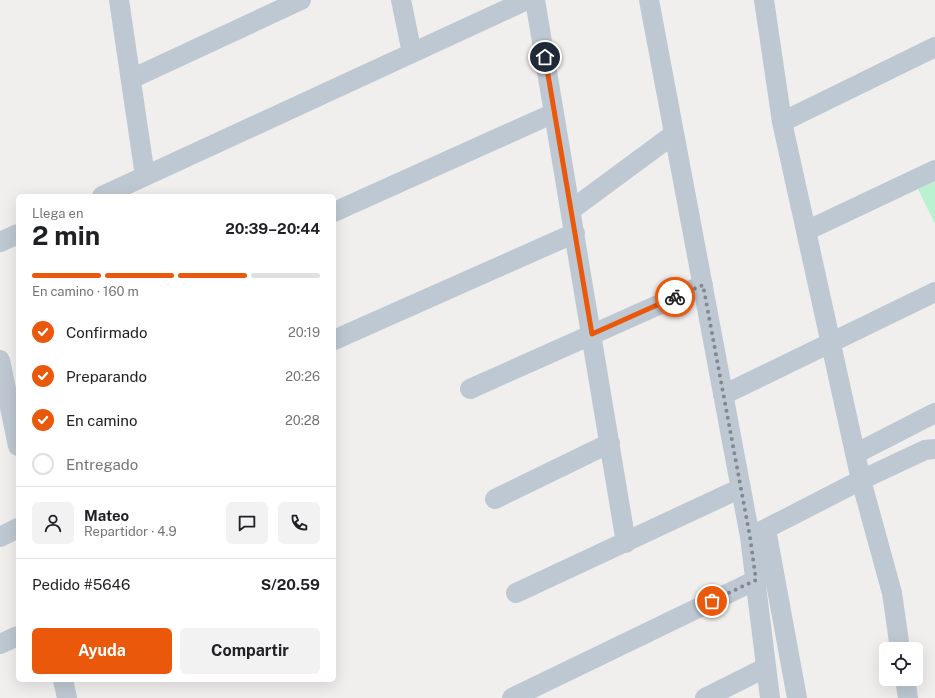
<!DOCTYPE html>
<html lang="es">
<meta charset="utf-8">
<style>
:root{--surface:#fff;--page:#f2f2f2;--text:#202124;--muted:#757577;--line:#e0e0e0;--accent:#ea580c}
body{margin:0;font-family:"Public Sans",sans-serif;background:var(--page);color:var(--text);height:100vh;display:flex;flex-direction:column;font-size:15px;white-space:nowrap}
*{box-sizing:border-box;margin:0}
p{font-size:13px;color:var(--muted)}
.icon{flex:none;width:22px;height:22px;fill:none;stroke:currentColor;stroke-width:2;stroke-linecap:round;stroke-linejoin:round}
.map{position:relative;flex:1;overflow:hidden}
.drawer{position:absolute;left:16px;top:194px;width:320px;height:488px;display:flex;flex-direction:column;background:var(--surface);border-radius:6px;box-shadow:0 4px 16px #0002}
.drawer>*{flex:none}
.fabs{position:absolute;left:879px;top:642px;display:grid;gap:8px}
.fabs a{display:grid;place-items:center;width:44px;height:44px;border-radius:6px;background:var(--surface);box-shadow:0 4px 16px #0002;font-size:20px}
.pin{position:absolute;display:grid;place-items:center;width:34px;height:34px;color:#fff;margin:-17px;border:2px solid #fff;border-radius:50%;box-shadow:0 1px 4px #0007}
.courier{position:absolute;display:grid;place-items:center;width:40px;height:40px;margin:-20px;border:3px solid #ea580c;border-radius:50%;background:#fff;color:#222;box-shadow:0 1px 5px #0007}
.summary em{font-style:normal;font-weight:700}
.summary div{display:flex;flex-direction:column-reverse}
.summary{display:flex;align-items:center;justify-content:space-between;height:68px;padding:0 16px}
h1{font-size:26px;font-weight:700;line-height:30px}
.bar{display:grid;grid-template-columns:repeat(4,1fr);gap:6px 4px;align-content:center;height:48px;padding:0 16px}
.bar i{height:5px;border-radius:3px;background:var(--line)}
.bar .current{background:var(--accent)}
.bar p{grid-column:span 4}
.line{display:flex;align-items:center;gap:10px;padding:0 16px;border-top:1px solid var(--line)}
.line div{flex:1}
.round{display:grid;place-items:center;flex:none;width:42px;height:42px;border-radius:6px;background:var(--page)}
ol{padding:0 16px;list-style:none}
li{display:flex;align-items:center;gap:12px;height:44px}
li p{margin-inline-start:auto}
li .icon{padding:4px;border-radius:50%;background:var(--accent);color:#fff;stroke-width:4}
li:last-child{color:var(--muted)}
li i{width:22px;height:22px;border:2px solid var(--line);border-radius:50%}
.action{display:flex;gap:8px;margin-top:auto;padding:8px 16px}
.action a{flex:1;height:46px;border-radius:6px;background:var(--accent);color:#fff;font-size:16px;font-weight:700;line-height:46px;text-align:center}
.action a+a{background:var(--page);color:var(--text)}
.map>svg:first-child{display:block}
.green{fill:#b9f2d1}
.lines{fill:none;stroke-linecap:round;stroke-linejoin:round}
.minor{stroke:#bec8d2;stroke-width:20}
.done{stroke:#818890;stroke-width:4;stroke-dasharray:0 7.2}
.route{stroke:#ea580c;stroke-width:5}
</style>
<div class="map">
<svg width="935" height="698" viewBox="0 0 935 698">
<rect width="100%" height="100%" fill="#f1eeee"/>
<path class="green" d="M935 181V224L918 189Z"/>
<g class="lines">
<path class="minor" d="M119 0 145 176
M401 0 412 53
M535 0 626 543
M649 0 750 537 770 698
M764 0 782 122 861 480 892 593 900 649
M131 79 301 0
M782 122 935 47
M102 196 527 0
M571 210 674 134
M334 212 554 113
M806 231 935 170
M0 242 18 234
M334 340 575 233
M0 360 18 446
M470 389 703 285
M723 395 935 292
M855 454 935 413
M495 499 610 443
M766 529 797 698
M0 537 18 528
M750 537 861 480 925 450 935 449
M516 593 741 488
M0 644 18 636
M905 679 908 698
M63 680 67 698
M512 698 756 580
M705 698 765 668"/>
</g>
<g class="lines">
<path class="done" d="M675 297 703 285 750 537 756 580 712 601"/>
<path class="route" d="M545 57 592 334 675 297"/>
</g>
</svg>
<div class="fabs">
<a><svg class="icon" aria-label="locate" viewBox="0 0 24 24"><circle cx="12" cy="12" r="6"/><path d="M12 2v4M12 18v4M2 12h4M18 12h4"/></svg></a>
</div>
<div class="pin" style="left:712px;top:601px;background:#ea580c"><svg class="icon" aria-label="bag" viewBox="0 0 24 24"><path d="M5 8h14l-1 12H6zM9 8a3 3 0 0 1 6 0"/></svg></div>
<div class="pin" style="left:545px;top:57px;background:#1f2937"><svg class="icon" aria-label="home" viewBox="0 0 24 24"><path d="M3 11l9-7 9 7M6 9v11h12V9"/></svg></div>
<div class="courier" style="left:675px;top:297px"><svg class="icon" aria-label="bike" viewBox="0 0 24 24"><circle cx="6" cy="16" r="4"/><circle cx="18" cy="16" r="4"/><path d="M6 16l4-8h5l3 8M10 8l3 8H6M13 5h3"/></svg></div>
<section class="drawer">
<div class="summary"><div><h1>2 min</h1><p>Llega en</p></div><em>20:39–20:44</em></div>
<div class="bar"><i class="current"></i><i class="current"></i><i class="current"></i><i></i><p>En camino · 160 m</p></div>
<ol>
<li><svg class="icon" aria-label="check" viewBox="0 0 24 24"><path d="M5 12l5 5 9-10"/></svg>Confirmado<p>20:19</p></li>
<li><svg class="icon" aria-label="check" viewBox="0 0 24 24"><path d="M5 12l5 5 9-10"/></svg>Preparando<p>20:26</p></li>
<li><svg class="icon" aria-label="check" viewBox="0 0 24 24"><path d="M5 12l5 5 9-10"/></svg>En camino<p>20:28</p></li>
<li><i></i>Entregado</li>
</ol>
<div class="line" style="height:72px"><a class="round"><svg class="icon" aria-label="person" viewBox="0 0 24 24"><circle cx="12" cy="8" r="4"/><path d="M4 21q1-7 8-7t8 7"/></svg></a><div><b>Mateo</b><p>Repartidor · 4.9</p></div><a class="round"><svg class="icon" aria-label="chat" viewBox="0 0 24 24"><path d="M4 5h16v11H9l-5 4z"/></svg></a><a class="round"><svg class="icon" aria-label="phone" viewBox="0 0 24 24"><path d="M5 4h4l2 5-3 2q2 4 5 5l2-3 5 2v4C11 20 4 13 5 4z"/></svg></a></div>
<div class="line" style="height:52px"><div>Pedido #5646</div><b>S/20.59</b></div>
<div class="action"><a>Ayuda</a><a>Compartir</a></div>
</section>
</div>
